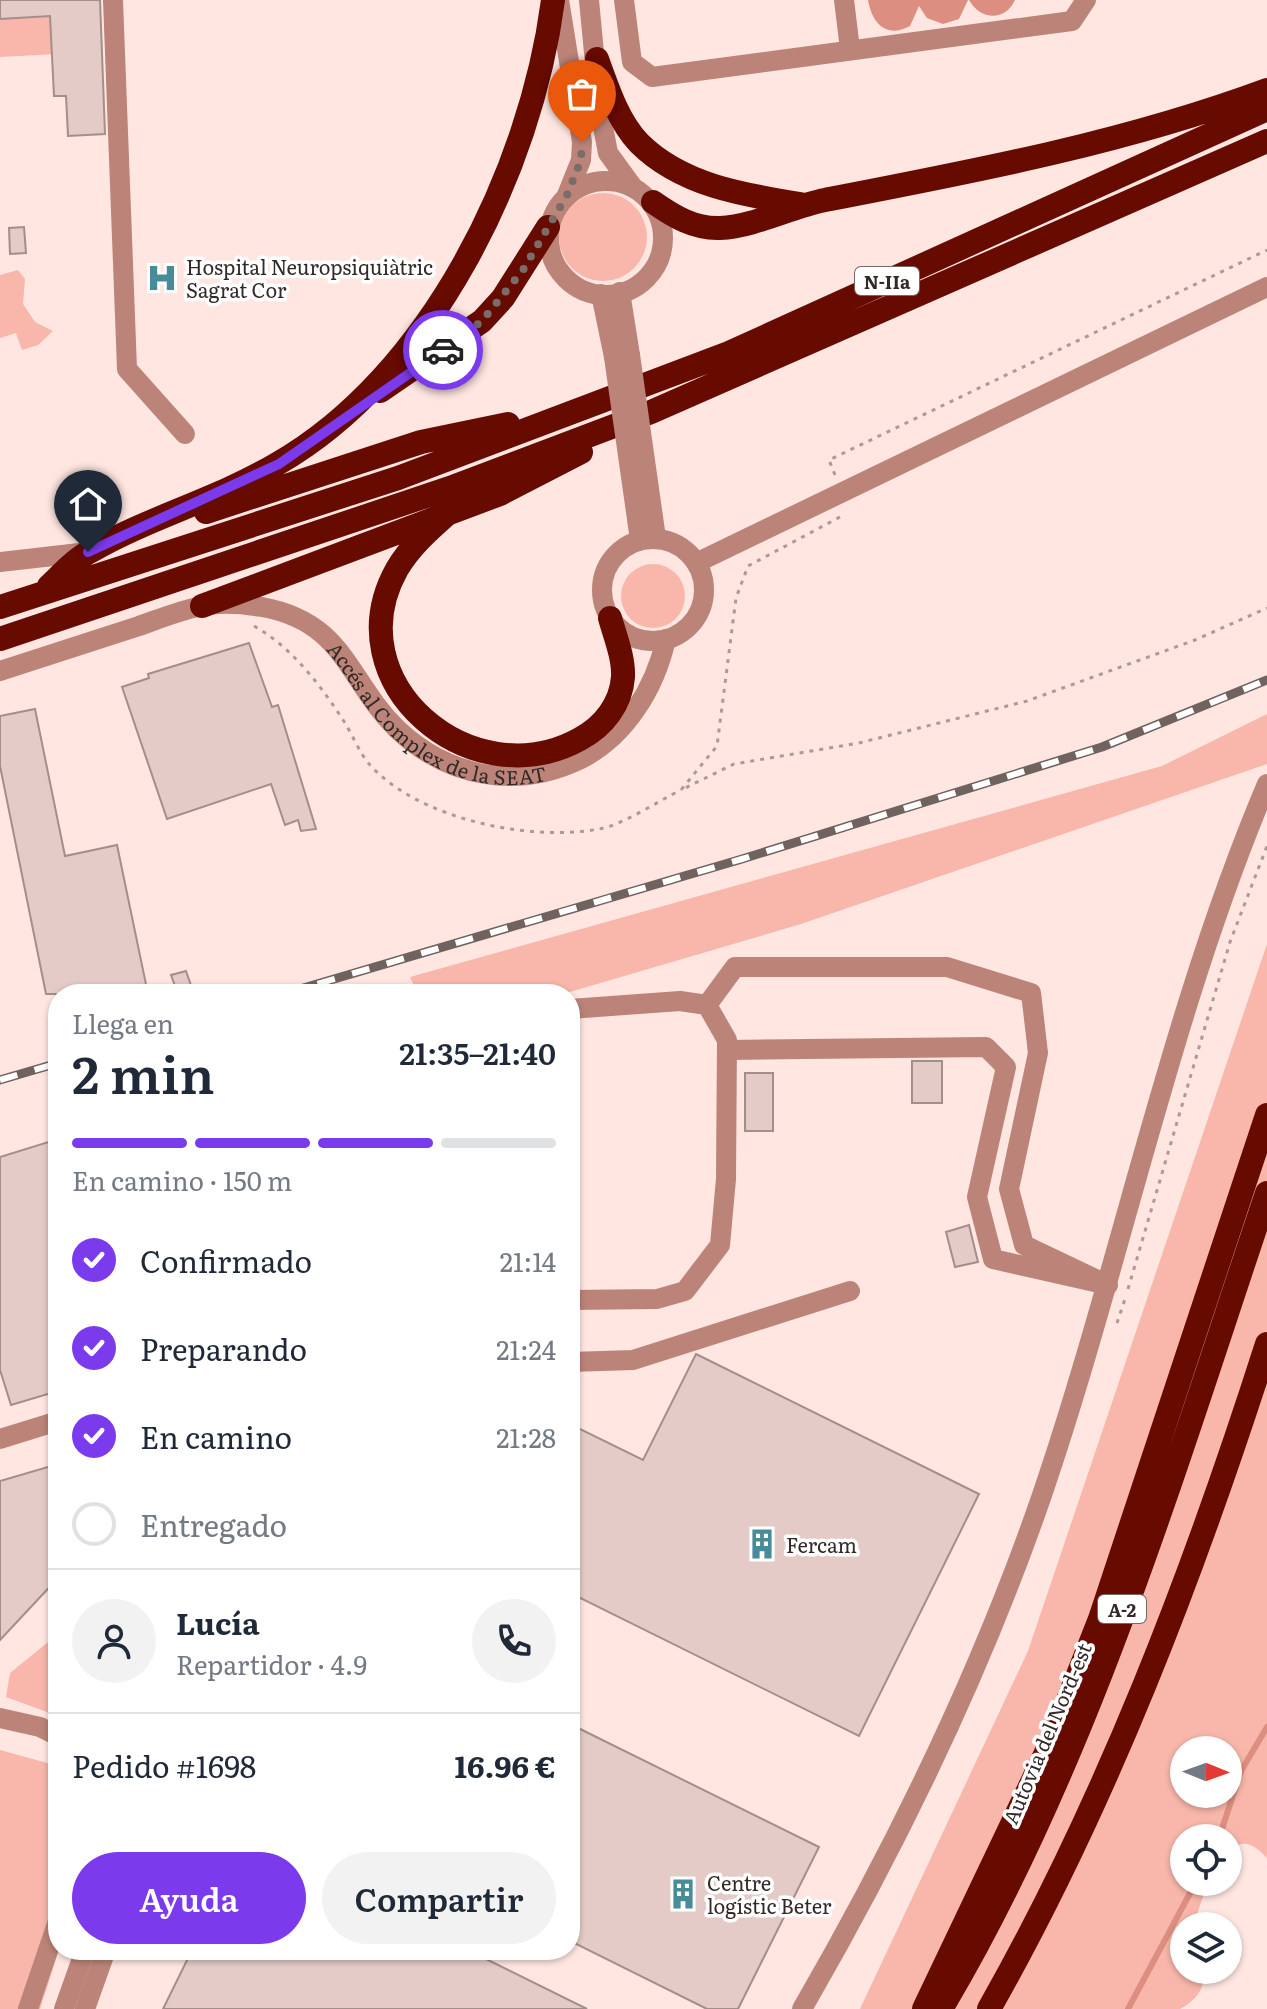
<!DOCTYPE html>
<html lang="es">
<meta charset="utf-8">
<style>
:root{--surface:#fff;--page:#f2f2f3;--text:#1f2937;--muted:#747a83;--line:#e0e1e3;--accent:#7c3aed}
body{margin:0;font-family:Literata,serif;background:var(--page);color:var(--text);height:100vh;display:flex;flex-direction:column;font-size:30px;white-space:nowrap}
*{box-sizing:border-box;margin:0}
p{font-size:26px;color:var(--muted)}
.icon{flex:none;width:44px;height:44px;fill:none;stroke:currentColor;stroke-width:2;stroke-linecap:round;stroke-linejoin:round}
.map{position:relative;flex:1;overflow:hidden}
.side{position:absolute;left:48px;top:984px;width:532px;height:976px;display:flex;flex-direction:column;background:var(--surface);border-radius:32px;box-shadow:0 2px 6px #0004}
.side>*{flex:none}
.needle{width:52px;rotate:91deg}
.controls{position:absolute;left:1170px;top:1736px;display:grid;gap:16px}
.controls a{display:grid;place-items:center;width:72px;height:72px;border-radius:50%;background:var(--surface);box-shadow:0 2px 6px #0004;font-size:40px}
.pin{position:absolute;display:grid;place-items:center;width:68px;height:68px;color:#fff;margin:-82px -34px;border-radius:50% 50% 50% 0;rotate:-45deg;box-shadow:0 0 8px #0007}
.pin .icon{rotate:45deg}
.courier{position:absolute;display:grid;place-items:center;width:80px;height:80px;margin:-40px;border:6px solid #7c3aed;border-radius:50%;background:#fff;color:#222;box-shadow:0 2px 10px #0007}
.headline em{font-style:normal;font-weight:600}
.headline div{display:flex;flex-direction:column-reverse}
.headline{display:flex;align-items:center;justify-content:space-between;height:136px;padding:0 24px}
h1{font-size:52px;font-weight:600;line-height:60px}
.bar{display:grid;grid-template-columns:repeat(4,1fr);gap:12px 8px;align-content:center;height:96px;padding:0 24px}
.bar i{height:10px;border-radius:6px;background:var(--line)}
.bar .selected{background:var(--accent)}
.bar p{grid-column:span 4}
.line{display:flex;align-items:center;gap:20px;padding:0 24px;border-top:2px solid var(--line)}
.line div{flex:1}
.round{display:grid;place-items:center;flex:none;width:84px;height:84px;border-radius:42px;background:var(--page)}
ol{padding:0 24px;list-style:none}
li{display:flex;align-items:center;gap:24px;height:88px}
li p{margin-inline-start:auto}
li .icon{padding:8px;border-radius:50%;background:var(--accent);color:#fff;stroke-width:4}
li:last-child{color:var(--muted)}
li i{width:44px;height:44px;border:4px solid var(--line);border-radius:50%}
.primary-button{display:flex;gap:16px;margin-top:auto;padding:16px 24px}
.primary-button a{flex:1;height:92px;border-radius:48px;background:var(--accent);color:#fff;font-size:32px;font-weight:600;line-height:92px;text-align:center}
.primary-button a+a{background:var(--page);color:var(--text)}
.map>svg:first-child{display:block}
.green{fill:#f8b7aa;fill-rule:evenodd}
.water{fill:#dc8e80}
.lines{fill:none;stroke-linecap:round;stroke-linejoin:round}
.stream{stroke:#dc8e80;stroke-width:6}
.building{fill:#e4cbc7;stroke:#a48e89;stroke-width:2}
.path{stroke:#ac9a96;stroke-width:3;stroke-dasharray:4 6;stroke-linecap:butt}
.minor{stroke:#bc8479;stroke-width:20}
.highway{stroke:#670a00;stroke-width:24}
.rail-casing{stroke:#70625f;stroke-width:9}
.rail{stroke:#fff;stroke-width:6;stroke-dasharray:18;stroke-linecap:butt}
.minor-bridge{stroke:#bc8479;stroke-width:20}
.done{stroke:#7a6c69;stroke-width:8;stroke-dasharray:0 14.4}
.route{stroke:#7c3aed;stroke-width:10}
.labels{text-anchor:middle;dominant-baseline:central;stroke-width:7;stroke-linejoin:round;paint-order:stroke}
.shield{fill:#fff;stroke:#706a68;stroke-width:2}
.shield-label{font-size:18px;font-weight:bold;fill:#332a28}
.poi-label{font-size:20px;fill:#332a28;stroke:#fff;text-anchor:start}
.street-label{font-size:20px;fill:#332a28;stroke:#fff}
</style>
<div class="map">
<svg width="1267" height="2009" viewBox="0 0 1267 2009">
<rect width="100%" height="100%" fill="#ffe6e1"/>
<path class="green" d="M54 0 57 54 0 57V2Z
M559 237a44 44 0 1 1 88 0a44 44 0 1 1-88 0Z
M18 270 25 279 23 304 35 322 53 331 38 345 22 350 16 333 0 338V275Z
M621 596a32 32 0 1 1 64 0a32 32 0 1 1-64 0Z
M1267 714V764L801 924 563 994H418L410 977 1162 766Z
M1267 944V1858C1255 1845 1242 1836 1228 1853V1838H1184V1882H1208L1193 1926H1184V1970H1203C1206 1989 1196 2000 1180 2009H860L1028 1651ZM1184 1750H1228V1794H1184Z
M58 1634V1716L6 1697 10 1673Z
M0 1750 58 1766 59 1950 40 2009H0Z"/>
<path class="water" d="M868 0H968L959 19 943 24 927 18 919 6 910 26C886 39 872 23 868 0Z
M969 0H1015C1005 22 980 20 969 0Z"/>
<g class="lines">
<path class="stream" d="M1219 1838 1241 1771 1267 1727
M1128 2009 1196 1882"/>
</g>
<path class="building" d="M0 0H100L105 134 68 136 66 96H54L50 16 0 19Z
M24 227 26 253 10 254 9 228Z
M249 643 272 707 278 705 316 829 301 831 298 820 285 825 271 784 167 819 122 687 149 678 148 674Z
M35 709 65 856 117 845 148 994H46L0 766V716Z
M186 971 194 994H178L171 975Z
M912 1061H942V1103H912Z
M745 1073H773V1131H745Z
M58 1139V1391L11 1405 0 1370V1157Z
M969 1225 978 1262 955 1267 946 1232Z
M696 1354 979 1494 859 1736 570 1593V1424L643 1460Z
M58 1464V1578L0 1640V1481Z
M570 1724 819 1847 738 2009H707L570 1941Z
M192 1950H468L587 2009H163Z"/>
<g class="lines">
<path class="path" d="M835 475 829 460 1267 250
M840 517 748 566 736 598 717 746 681 790 734 764 859 743 1027 701 1195 640 1267 608
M254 626C293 648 321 686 345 723 353 736 360 754 370 765 419 819 529 842 599 829 623 825 658 801 681 790
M1128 1289 1230 942 1267 846
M1117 1323 1126 1296"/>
<g class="minor">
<path d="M113 0 127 369 185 434"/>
<path d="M559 0 582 142 581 160 567 195"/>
<path d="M589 0 599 106 608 153 632 186"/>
<path d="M624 0 632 62 652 77 1072 21 1086 0"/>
<path d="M844 0 850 49"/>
<circle cx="606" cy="238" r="57"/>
<path d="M620 292 630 355"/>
<path d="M601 294 614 357"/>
<circle cx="653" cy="590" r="51"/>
<path d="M0 562 88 552"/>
<path d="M696 563 1267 287"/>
<path id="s1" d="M0 671C46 656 92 641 139 626 159 619 181 610 202 606 221 602 244 604 262 607 345 622 347 680 397 729 449 778 517 790 581 759 626 736 655 688 666 639"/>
<path d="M707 1005 735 967H947L1031 993 1038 1053 1009 1189 1024 1245 1108 1285 993 1259 977 1197 1006 1067 986 1047 727 1050"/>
<path d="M570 1009 680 1001 707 1005 727 1040 726 1179 720 1245 685 1291 657 1299 570 1300"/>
<path d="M570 1362 633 1360 850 1291"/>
<path d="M0 1439 58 1421"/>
<path d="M0 1718 40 1727 58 1736"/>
<path d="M28 2009 58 1921"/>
<path d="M64 2009 85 1950"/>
<path d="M85 2009 106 1950"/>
<path d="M802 2009C897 1845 980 1675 1042 1495 1122 1260 1170 1013 1267 784"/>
</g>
<path class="highway" d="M597 59C607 87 618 121 639 143 681 185 743 195 800 204
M653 202C673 216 694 229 720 228 756 226 790 207 825 200 975 171 1124 143 1267 90
M380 391 482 321 503 298 548 227
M206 512 421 442 508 424
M446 515C428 531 410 547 397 569 333 683 472 799 580 739 604 726 621 704 623 677 624 658 615 636 610 618
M49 586C62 574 75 559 91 551 150 517 218 499 277 464 431 376 531 170 553 0
M202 606 500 494 581 452
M0 607 398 478 729 353 1267 109
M0 639 450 488 651 412 1267 141
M924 2009 1054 1736 1100 1619 1267 1115
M941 2009C1088 1763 1175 1465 1267 1193
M989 2009C1107 1801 1194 1572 1267 1344"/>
<g class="rail-casing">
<path id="rail" d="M283 994 742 859 1102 747 1267 680
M0 1080 58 1063"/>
</g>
<use href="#rail" class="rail"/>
<path class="minor-bridge" d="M630 355 656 538
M614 357 640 540"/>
</g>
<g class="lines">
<path class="done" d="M443 350 482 321 523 270 567 195 581 160 582 142"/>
<path class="route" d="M88 552 279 464 443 350"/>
</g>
<defs>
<g id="hospital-bare" transform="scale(2.4)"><path d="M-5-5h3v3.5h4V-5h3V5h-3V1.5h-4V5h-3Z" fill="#478c98" stroke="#fff" stroke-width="2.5" paint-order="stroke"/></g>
<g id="building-bare" transform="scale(2.4)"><path d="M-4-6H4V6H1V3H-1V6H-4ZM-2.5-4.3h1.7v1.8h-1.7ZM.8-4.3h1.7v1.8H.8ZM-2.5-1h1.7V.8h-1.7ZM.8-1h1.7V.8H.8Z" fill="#478c98" stroke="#fff" stroke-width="2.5" paint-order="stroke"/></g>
</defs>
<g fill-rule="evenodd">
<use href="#hospital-bare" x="162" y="278"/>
<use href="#building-bare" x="762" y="1544"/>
<use href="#building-bare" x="683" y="1894"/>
</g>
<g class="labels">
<g class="shield">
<rect x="855" y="267" width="64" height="28" rx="6"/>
<rect x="1098" y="1595" width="48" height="28" rx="6"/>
</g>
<g class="shield-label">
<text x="887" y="281">N-IIa</text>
<text x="1122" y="1609">A-2</text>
</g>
<g class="poi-label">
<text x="186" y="266">Hospital Neuropsiquiàtric<tspan x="186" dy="23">Sagrat Cor</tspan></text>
<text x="786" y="1544">Fercam</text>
<text x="707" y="1882">Centre<tspan x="707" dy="23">logístic Beter</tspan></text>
</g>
<g class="street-label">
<text stroke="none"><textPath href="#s1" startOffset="488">Accés al Complex de la SEAT</textPath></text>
<text transform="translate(1046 1733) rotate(-67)">Autovia del Nord-est</text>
</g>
</g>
</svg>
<div class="controls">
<a><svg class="needle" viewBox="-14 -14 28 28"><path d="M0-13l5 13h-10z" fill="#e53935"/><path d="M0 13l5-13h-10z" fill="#747a83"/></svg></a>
<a><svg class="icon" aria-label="locate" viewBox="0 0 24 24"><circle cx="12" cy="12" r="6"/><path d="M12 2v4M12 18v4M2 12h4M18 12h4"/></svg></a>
<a><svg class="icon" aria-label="layers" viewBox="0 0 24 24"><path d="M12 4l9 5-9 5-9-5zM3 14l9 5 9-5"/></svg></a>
</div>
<div class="pin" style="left:582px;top:142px;background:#ea580c"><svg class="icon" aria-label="bag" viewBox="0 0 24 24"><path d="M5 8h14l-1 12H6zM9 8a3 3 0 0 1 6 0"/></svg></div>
<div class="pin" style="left:88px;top:552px;background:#1f2937"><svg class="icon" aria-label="home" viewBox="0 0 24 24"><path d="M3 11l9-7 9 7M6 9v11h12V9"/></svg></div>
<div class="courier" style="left:443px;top:350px"><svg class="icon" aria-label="car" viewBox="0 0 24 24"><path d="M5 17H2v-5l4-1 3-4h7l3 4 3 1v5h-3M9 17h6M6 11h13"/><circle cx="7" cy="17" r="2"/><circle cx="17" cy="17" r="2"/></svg></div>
<section class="side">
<div class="headline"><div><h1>2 min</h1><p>Llega en</p></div><em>21:35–21:40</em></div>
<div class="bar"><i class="selected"></i><i class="selected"></i><i class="selected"></i><i></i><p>En camino · 150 m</p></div>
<ol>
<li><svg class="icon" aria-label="check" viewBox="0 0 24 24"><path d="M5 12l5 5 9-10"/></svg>Confirmado<p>21:14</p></li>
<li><svg class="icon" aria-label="check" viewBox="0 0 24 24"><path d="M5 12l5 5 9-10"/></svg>Preparando<p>21:24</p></li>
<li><svg class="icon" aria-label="check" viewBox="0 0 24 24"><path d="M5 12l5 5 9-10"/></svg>En camino<p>21:28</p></li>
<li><i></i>Entregado</li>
</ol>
<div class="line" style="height:144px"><a class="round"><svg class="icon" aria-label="person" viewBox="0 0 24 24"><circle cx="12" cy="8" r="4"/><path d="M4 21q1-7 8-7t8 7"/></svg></a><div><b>Lucía</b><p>Repartidor · 4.9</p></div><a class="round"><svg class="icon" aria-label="phone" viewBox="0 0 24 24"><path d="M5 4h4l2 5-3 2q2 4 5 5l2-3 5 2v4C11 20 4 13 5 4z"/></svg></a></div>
<div class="line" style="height:104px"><div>Pedido #1698</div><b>16.96 €</b></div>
<div class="primary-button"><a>Ayuda</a><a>Compartir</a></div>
</section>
</div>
